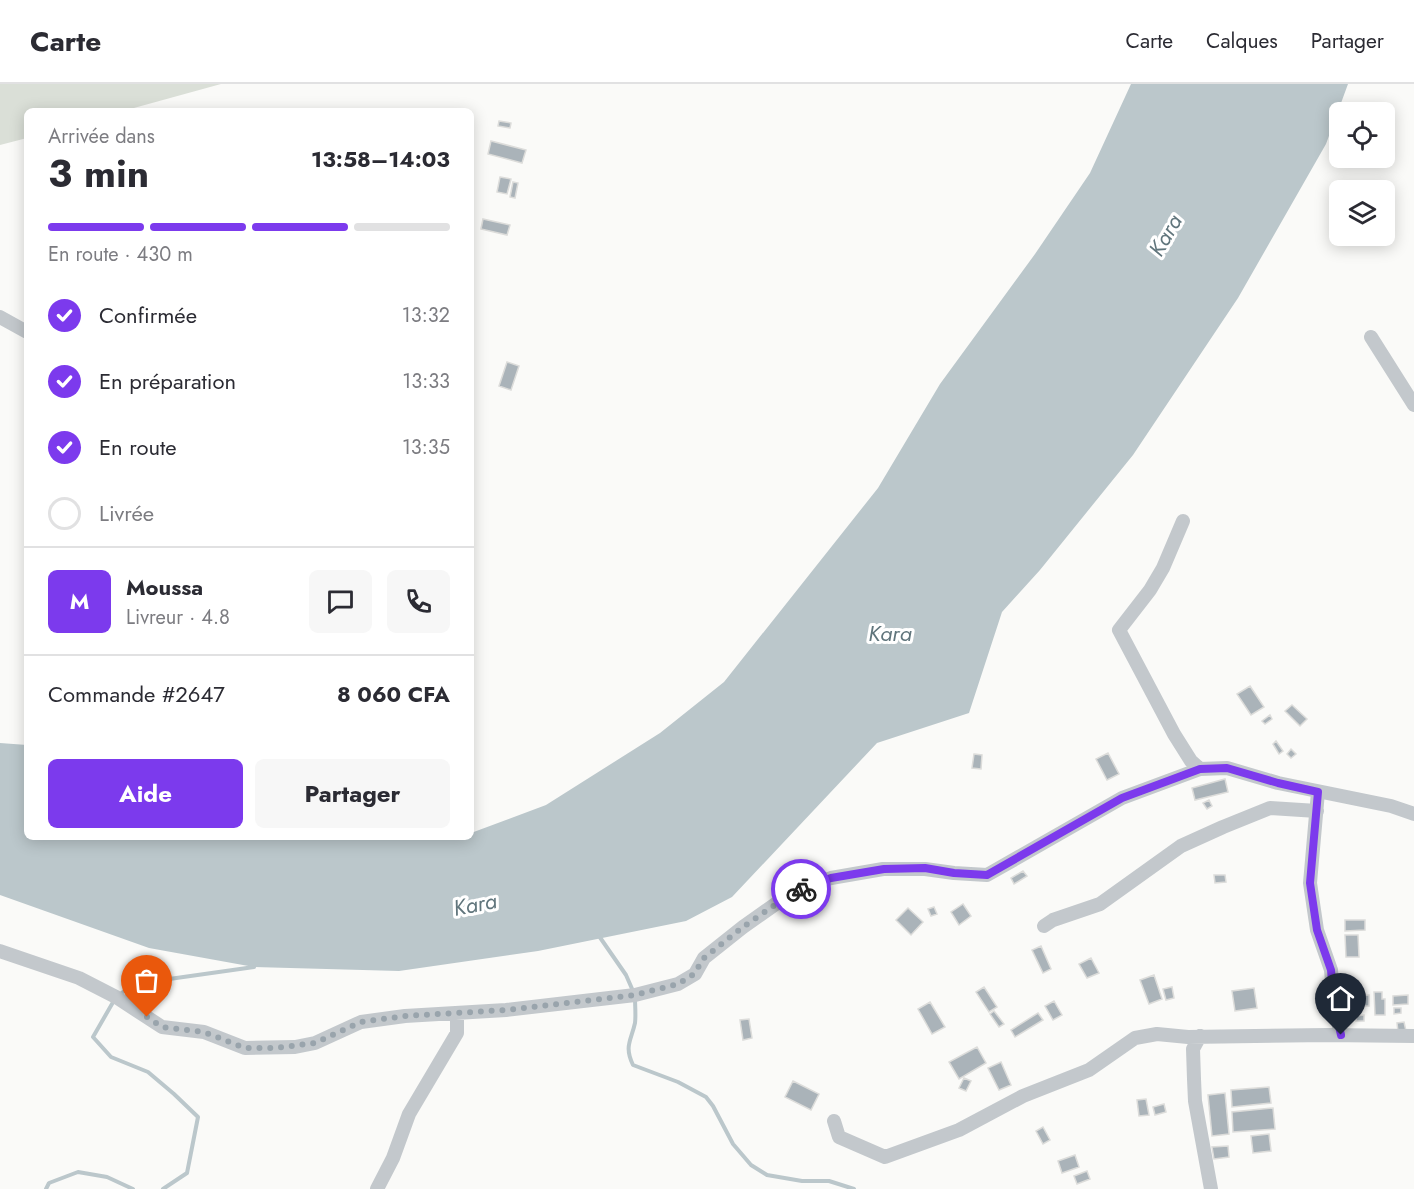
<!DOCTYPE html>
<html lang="fr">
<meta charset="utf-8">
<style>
:root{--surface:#fff;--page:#f7f7f7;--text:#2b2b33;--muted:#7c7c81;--line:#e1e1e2;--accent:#7c3aed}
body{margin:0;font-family:Jost,sans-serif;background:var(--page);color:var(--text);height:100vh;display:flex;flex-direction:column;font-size:22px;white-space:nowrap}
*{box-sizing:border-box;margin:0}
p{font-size:20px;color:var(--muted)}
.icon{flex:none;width:33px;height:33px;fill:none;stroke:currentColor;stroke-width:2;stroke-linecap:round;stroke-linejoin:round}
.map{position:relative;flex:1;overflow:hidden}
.drawer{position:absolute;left:24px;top:24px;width:450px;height:732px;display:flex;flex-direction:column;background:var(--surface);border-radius:9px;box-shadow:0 3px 15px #0003}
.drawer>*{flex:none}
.tools{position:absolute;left:1329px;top:18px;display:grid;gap:12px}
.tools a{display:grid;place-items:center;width:66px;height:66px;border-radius:9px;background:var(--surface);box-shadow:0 3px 15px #0003;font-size:30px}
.pin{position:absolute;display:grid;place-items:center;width:51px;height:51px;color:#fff;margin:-62px -26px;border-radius:50% 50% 50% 0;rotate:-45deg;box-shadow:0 0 6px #0007}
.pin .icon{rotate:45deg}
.courier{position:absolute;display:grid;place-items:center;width:60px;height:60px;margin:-30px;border:4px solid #7c3aed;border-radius:50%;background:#fff;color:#222;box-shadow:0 2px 8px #0007}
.overview em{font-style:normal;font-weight:700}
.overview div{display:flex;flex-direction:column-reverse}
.overview{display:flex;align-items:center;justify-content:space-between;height:102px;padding:0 24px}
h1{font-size:39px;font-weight:700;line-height:45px}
.bar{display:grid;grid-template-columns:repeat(4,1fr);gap:9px 6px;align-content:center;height:72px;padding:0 24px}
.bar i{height:8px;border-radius:4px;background:var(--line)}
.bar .on{background:var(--accent)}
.bar p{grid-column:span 4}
.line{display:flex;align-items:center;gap:15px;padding:0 24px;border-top:2px solid var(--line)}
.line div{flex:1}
.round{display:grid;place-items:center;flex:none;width:63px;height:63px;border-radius:9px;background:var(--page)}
ol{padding:0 24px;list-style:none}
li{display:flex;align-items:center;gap:18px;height:66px}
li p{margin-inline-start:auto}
li .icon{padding:6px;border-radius:50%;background:var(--accent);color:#fff;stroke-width:4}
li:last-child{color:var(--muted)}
li i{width:33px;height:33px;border:3px solid var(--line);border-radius:50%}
.button{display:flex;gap:12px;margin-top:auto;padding:12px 24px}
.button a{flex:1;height:69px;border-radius:9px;background:var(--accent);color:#fff;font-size:24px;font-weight:700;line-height:69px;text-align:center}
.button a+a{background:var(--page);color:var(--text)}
header{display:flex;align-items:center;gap:36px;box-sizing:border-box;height:84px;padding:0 30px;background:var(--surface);border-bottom:2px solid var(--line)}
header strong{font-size:28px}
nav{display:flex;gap:33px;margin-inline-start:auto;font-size:21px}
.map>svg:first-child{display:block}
.green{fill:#dadfd7}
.water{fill:#bbc7cb}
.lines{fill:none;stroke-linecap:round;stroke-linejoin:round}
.stream{stroke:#bbc7cb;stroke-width:4}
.building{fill:#aab3b9;stroke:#dcdcda;stroke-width:1.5}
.minor{stroke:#c3c8cc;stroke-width:14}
.done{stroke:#99a4ac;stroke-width:6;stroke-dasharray:0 10.8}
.route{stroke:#7c3aed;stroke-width:8}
.labels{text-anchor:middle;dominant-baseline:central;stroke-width:6;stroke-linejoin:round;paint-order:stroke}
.water-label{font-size:22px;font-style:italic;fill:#60757c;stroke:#fff}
</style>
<header>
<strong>Carte</strong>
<nav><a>Carte</a><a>Calques</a><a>Partager</a></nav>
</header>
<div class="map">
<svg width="1414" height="1105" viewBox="0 0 1414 1105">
<rect width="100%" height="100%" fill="#fafaf8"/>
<path class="green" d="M0 0H221L123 27H27V54L0 61Z"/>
<path class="water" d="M1131 0H1348L1326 60 1238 214 1133 371 1040 486 1002 528 969 629 877 659 732 813 686 837 538 867 399 887 254 883 149 864 0 811V659L27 661V753L456 754 471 753V749L546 721 660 649 724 598 878 404 940 300 1035 170 1090 89Z"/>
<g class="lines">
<path class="stream" d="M599 852 626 891 633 907
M635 914C635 922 636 931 635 939 631 957 624 962 633 981L678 998 706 1013 713 1022 733 1060 751 1081 767 1091 802 1097H829L854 1105
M46 1105 49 1099 78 1088 107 1093 133 1105
M163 1105 187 1089 198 1033 174 1010 148 988 111 973 93 953 116 913 134 900 254 883"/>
</g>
<path class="building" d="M499 37 511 39 510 44 498 42Z
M491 57 526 66 522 79 488 70Z
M500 93 511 95 507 110 497 108Z
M513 98 518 99 515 114 510 113Z
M483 135 510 141 507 151 481 145Z
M507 278 519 282 511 306 499 302Z
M1250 602 1264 623 1251 631 1237 610Z
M1292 621 1307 635 1300 642 1285 627Z
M1270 631 1272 635 1265 640 1262 637Z
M1276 657 1283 667 1279 670 1273 660Z
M1291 665 1296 670 1291 674 1287 670Z
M1108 669 1119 690 1107 696 1096 675Z
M974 670 982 671 981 685 972 684Z
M1225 695 1228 708 1195 716 1192 704Z
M1209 716 1212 722 1207 725 1203 719Z
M1023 787 1027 792 1014 800 1011 794Z
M1214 791H1225L1226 798 1215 799Z
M963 820 971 832 959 841 951 828Z
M934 823 937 830 931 832 928 825Z
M908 824 923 838 911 851 896 836Z
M1345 836H1365V846L1345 847Z
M1345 851H1358L1359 873H1346Z
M1041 862 1051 885 1043 889 1032 866Z
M1091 874 1099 889 1087 894 1079 880Z
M1154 891 1162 915 1149 920 1140 896Z
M1339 900H1349V907L1339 908Z
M984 903 997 923 989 928 976 908Z
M1172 903 1174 914 1166 916 1163 905Z
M1254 904 1257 924 1235 927 1232 907Z
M1374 908H1382V915H1385V931H1375Z
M1369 911V922H1357V912Z
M1408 911V920L1393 921V912Z
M1341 912H1349V916L1341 917Z
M1054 917 1062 931 1053 936 1045 922Z
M930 918 945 943 932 950 918 925Z
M1394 924H1401V929L1394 930Z
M994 927 1004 940 999 943 990 930Z
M1038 929 1043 936 1015 953 1011 946Z
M1364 931V937H1356V932Z
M749 935 752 954 743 956 740 936Z
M1404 938 1406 947 1398 948 1397 939Z
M977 963 986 979 959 995 949 978Z
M1001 978 1011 1001 999 1006 988 984Z
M964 994 971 997 966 1007 959 1004Z
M793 997 819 1010 811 1026 785 1013Z
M1269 1003 1271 1019 1232 1023 1231 1006Z
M1225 1009 1229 1050 1212 1052 1208 1011Z
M1146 1015 1149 1031 1139 1032 1137 1016Z
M1164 1020 1166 1028 1155 1031 1153 1023Z
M1273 1024 1275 1045 1233 1048 1232 1028Z
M1043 1043 1050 1056 1043 1060 1036 1047Z
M1269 1050 1271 1067 1253 1069 1251 1052Z
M1228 1062 1229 1073 1214 1075 1212 1063Z
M1075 1071 1079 1083 1062 1089 1058 1077Z
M1087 1087 1090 1095 1077 1100 1074 1092Z"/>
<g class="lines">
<path class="minor" d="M0 233 27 248
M1371 253 1414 321
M1183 437 1163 484 1150 506 1119 546 1174 650 1191 677 1200 685
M1318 708 1310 799 1317 846 1331 886 1334 920 1341 951
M1044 842 1053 836 1100 820 1181 762 1223 743 1270 724 1317 727
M0 867 79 894 116 913 162 943 204 948 245 964 295 963 315 959 361 938 405 932 506 926 635 911 678 900 695 890 704 874 743 843 794 807 831 794 883 785H925L954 789 987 791 1122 714 1200 685 1227 684 1278 699 1391 722 1414 730
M1200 952 1193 965 1194 995 1195 1017 1211 1105
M834 1037 839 1053 885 1073 959 1046 1023 1012 1089 986 1135 954 1157 950 1188 953 1327 951 1414 952
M377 1105 393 1074 409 1030 457 949V929"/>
</g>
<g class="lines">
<path class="done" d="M147 933 162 943 204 948 245 964H275L315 959 361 938 405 932 506 926 635 911 678 900 694 890 704 874 743 843 795 807 801 805"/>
<path class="route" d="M801 805 831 794 884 785 925 784 954 789 987 791 1122 714 1200 685 1227 684 1278 699 1318 708 1310 799 1317 846 1331 886 1334 920 1341 951"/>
</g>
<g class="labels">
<g class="water-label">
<text transform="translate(1165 151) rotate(-60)">Kara</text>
<text x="890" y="549">Kara</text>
<text transform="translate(475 820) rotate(-11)">Kara</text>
</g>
</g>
</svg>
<div class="tools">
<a><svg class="icon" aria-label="locate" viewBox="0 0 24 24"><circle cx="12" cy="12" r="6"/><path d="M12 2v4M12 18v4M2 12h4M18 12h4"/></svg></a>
<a><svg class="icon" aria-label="layers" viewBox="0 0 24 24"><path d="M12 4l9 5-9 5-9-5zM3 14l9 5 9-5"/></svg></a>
</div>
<div class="pin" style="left:147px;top:933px;background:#ea580c"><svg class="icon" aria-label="bag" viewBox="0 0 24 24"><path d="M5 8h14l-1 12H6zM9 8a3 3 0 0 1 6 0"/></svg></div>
<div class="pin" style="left:1341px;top:951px;background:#1f2937"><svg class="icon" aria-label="home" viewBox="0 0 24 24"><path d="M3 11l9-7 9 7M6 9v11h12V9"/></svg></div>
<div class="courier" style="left:801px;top:805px"><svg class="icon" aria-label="bike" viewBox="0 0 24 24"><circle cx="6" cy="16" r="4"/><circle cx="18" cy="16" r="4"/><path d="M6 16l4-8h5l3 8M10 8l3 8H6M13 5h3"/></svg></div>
<section class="drawer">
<div class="overview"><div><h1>3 min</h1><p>Arrivée dans</p></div><em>13:58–14:03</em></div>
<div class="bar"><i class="on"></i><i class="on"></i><i class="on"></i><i></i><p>En route · 430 m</p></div>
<ol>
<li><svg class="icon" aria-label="check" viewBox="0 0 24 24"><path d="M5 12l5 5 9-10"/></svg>Confirmée<p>13:32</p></li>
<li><svg class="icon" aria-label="check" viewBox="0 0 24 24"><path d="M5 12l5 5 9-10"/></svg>En préparation<p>13:33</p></li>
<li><svg class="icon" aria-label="check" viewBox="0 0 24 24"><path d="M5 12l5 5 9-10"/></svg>En route<p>13:35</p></li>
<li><i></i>Livrée</li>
</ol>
<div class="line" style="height:108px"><b class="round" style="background:var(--accent);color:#fff">M</b><div><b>Moussa</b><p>Livreur · 4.8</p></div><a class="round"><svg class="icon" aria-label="chat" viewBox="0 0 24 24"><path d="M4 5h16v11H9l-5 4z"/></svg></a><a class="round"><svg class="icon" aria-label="phone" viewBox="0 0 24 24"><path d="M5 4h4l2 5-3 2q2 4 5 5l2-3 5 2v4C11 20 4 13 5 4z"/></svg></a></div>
<div class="line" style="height:78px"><div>Commande #2647</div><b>8 060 CFA</b></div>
<div class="button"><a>Aide</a><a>Partager</a></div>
</section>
</div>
